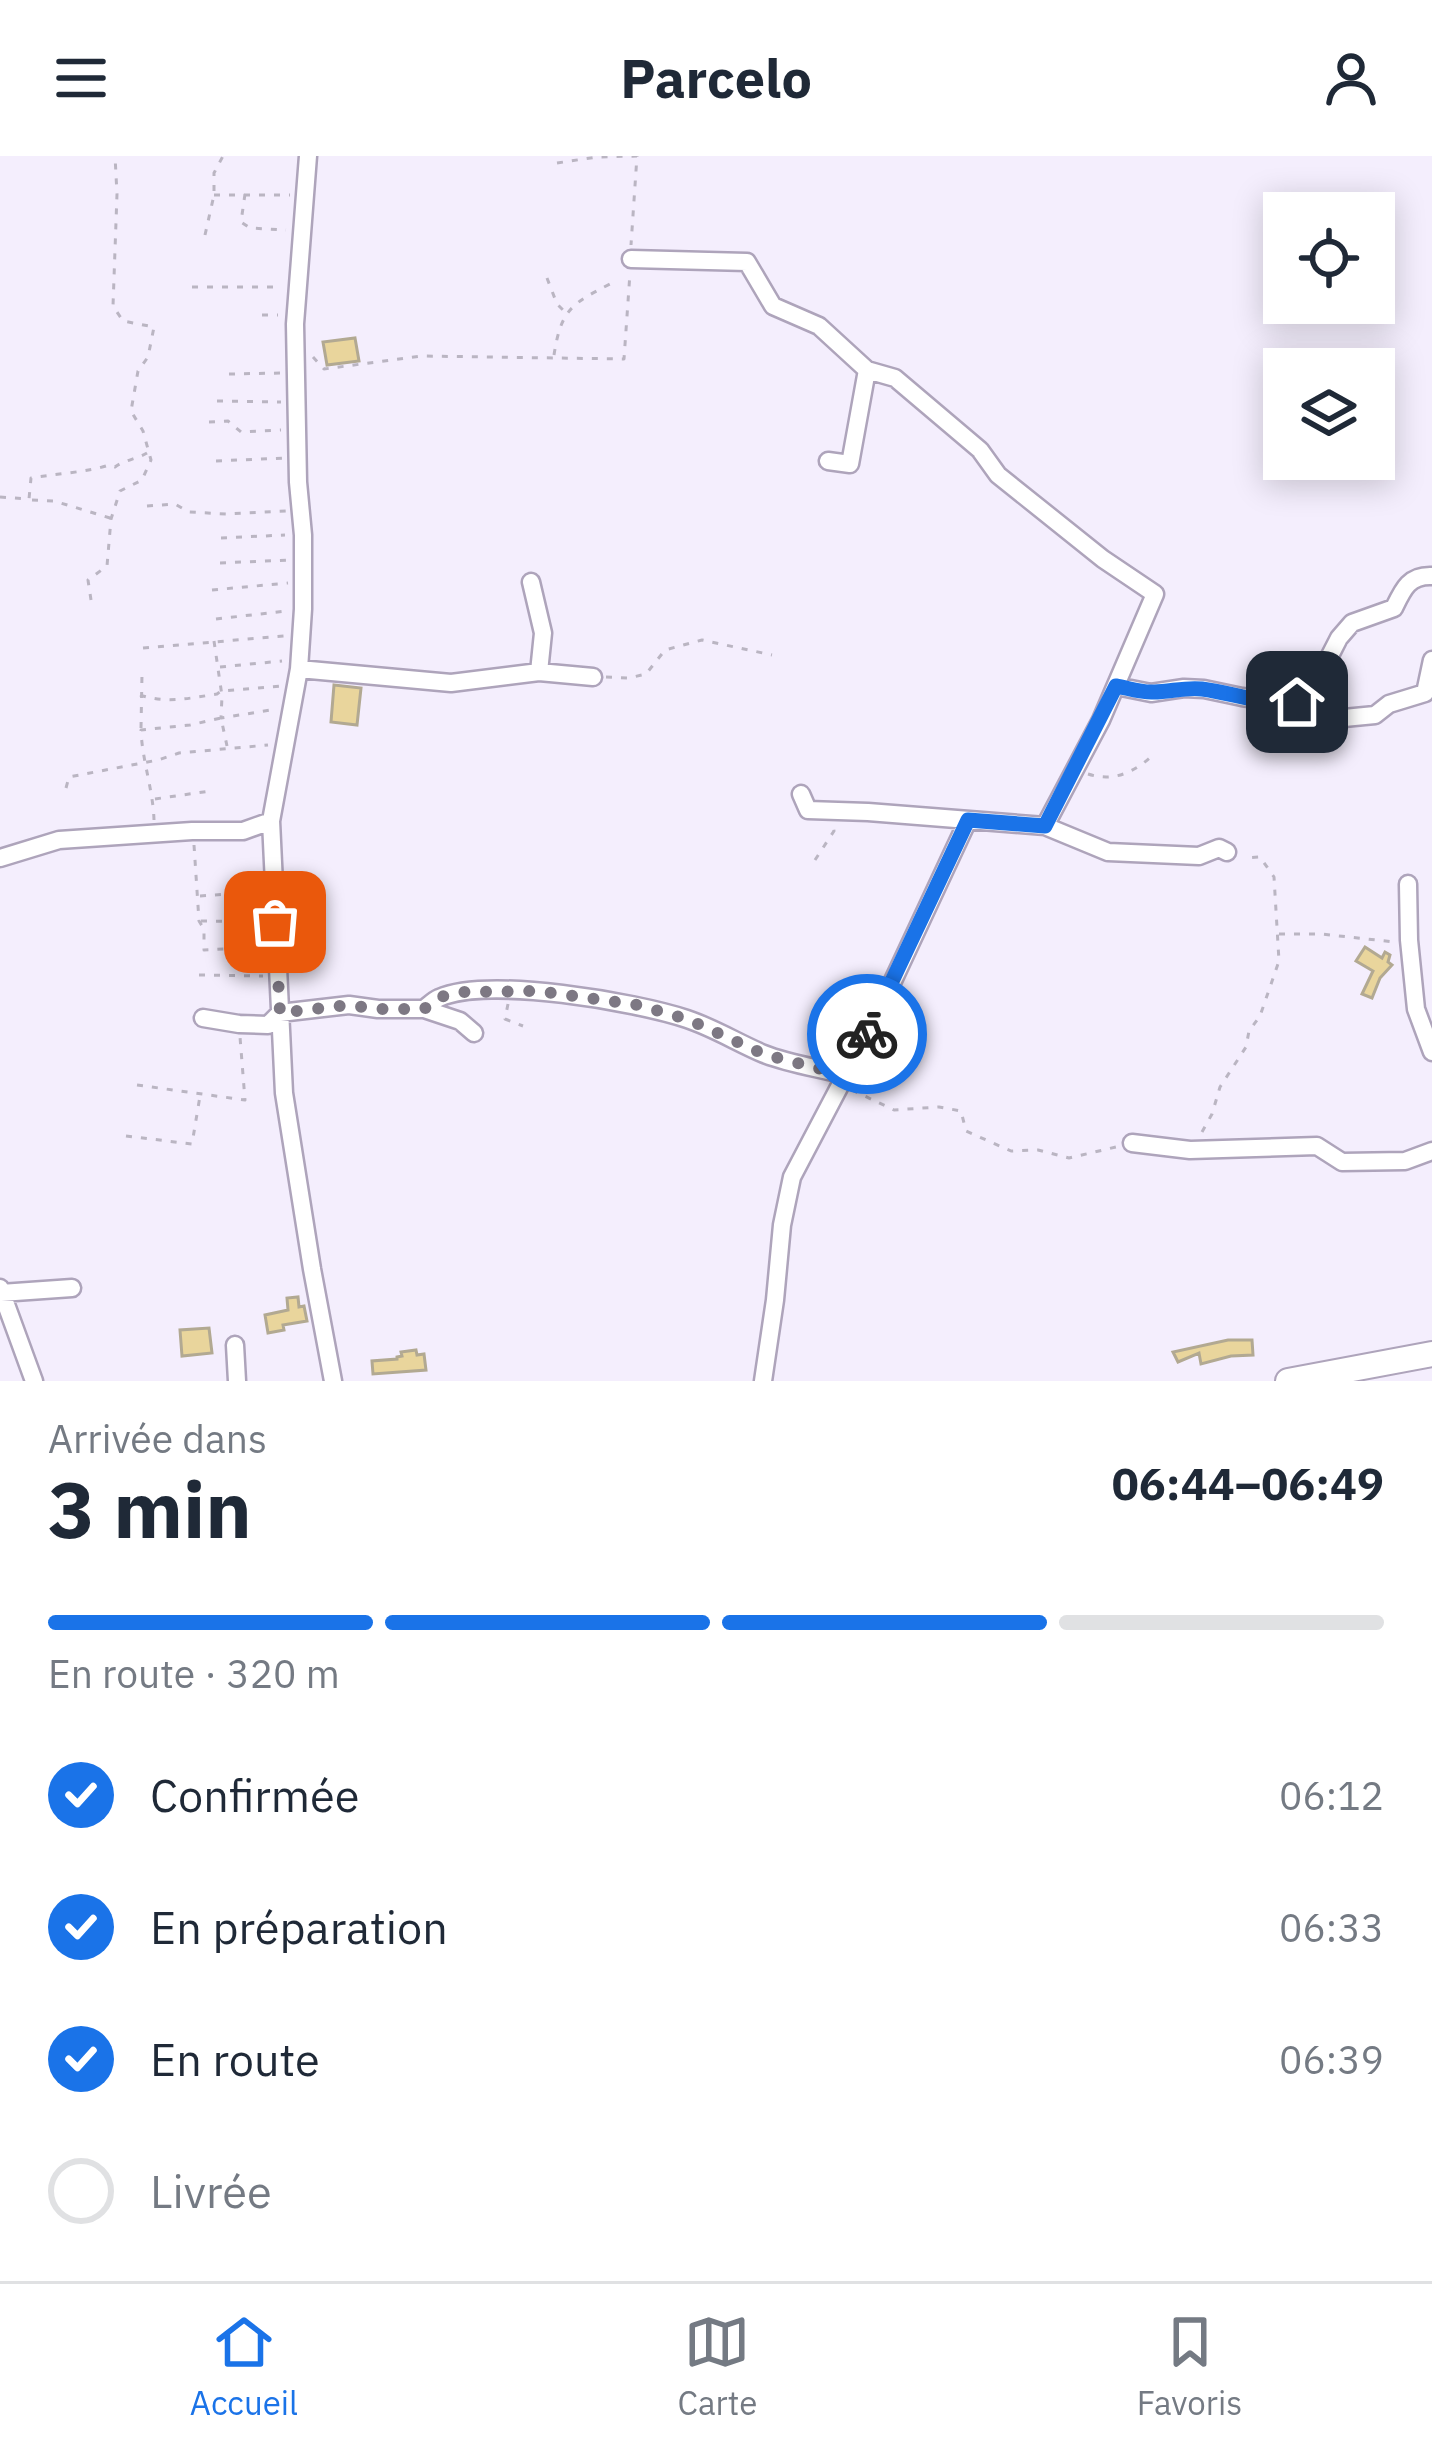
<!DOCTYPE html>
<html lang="fr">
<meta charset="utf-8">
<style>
:root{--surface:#fff;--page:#f6f6f7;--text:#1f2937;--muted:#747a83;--line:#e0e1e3;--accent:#1a73e8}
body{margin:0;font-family:"IBM Plex Sans",sans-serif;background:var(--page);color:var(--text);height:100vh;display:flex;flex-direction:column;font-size:45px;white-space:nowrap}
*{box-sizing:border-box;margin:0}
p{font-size:39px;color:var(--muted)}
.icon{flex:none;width:66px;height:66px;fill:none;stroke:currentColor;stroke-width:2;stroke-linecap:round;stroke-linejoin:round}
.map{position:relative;height:1225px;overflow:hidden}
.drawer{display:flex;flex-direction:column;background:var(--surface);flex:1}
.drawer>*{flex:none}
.buttons{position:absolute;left:1263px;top:36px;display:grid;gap:24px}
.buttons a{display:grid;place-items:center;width:132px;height:132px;border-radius:0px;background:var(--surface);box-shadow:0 6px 30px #0003;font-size:60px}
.pin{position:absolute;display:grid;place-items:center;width:102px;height:102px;color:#fff;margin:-51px;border-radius:24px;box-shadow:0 6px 18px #0006}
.courier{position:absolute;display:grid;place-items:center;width:120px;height:120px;margin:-60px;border:9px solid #1a73e8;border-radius:50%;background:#fff;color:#222;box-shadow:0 3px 15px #0007}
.headline em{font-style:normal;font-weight:800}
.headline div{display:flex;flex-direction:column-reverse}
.headline{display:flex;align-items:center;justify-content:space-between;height:204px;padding:0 48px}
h1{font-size:78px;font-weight:800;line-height:90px}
.bar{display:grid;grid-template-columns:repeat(4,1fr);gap:18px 12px;align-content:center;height:144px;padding:0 48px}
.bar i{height:15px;border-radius:9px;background:var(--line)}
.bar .current{background:var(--accent)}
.bar p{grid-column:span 4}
ol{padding:0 48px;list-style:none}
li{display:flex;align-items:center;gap:36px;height:132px}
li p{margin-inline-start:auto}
li .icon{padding:12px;border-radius:50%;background:var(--accent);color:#fff;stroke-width:4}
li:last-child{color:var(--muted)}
li i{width:66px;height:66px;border:6px solid var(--line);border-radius:50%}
header{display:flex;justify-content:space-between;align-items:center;height:156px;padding:0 48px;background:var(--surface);font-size:54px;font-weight:800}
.tab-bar{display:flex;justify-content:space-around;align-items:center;height:168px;border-top:3px solid var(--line);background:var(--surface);font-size:33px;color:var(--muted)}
.tab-bar a{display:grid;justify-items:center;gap:6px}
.tab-bar .current{color:var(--accent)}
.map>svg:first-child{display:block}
.building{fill:#e9d59c;stroke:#b2a992;stroke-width:3}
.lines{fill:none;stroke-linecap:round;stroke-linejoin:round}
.minor-casing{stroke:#aea4bb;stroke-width:21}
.highway-casing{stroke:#aea4bb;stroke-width:28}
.path{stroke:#bab5c2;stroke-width:3;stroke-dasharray:6 9;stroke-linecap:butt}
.minor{stroke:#fff;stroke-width:16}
.highway{stroke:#fff;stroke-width:24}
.done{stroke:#7d7883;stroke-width:12;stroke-dasharray:0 21.6}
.route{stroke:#1a73e8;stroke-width:15}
</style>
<header><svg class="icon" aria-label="menu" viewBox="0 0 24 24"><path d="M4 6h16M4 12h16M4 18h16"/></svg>Parcelo<svg class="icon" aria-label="person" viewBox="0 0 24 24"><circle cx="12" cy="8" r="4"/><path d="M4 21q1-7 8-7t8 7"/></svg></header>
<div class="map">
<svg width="1432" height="1225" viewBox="0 0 1432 1225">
<rect width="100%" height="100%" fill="#f4eefd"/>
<path class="building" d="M355 182 359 205 327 209 323 186Z
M334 529 361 532 357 569 331 566Z
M1365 791 1382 802 1385 796 1390 799 1388 806 1392 809 1380 822 1372 842 1362 838 1373 815 1356 805Z
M298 1141 299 1151 304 1150 307 1165 283 1169 284 1174 268 1177 265 1159 288 1154 287 1142Z
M209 1172 212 1197 182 1200 180 1174Z
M1228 1184H1252L1253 1199 1231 1200 1201 1208 1199 1197 1178 1206 1173 1196Z
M416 1194 417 1199 424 1198 426 1214 373 1218 372 1205 397 1203V1201L402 1200 401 1196Z"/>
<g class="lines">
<g class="minor-casing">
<path id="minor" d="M308 0 295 168 298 326 303 379V453L299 513 271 665 284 937 312 1113 333 1225
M631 103 747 106 773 150 819 170 867 214 895 222 980 294 998 319 1103 403 1155 438 1101 564 1045 670 868 656 808 654 801 638
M828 305 850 308 867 214
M531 426 543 477 539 516
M299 513 451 527 539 516 593 521
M1116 530 1151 537 1184 532 1204 533 1242 541 1289 548 1297 546 1320 519 1339 482 1352 467 1394 452C1403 433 1409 419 1432 420
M1289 548 1308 557 1344 562 1375 559 1389 548 1425 537 1432 504
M1045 670 1108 696 1199 700 1219 692 1227 696
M0 702 59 684 192 675H243L271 665
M1408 728 1409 784 1416 853 1432 896
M424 853C429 849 434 844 439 842 488 820 636 846 687 863 714 872 738 887 764 898 789 908 819 912 845 919
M203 862 239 868 268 869 280 857 349 849 378 853H424L460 865 474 877
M1132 987 1190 994 1317 990 1342 1006 1405 1005 1432 995
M0 1132 34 1225
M1 1137 72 1132
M235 1189 237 1225
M763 1225 775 1144 782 1069 792 1021 877 859 968 664"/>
</g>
<g class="highway-casing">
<path id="highway" d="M1288 1225 1432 1198"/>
</g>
<path class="path" d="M557 7 597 1 637 0 631 89
M245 38 241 66 250 72 286 74
M214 39H290
M205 79 214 39V17L223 0
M547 122 557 148 565 156
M192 131H280
M262 159H278
M554 199C561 154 571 148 610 128
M313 201 324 213 421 200 624 203 630 117
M229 218 281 217
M217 245 281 246
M209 266 228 265 241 276 281 274
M216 305 285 302
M0 341 29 343 31 322C54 318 89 316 109 309L115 311C124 304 137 303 147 297
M32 344 54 345 110 362
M147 350 175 348 189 356 226 358 287 355
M221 382 285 379
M220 407 290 404
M212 434 288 427
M91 444 88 424 107 410 111 363 120 335 142 324 151 304 143 275 131 255 138 215 148 201 154 171 123 165 113 150 117 38 115 0
M216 463 286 455
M214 485 222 540 221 562 277 553
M143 492 284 480
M220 511 282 505
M606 521 629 522 646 518 665 494 702 484 772 499
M140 539C167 548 190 542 217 538L221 535 282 530
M141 572 142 518
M1088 618C1113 626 1133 617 1152 600
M66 632 69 621 158 604 179 597 268 589
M155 643 210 635
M154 664C153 633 142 604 141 574L190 569 221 562 227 590
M194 689 199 765 204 773V794L262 791
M815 704 834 675 833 668
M200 740 256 736
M201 765 263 766
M1279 778H1321L1395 786
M199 819 263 820
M508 848 505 863 523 870
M137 929 245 944 240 881
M852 934 894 954 939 951 961 955 966 975 1011 995 1038 994 1069 1002 1116 991
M1202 976 1212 958 1220 931 1246 891 1249 875 1260 860 1279 805 1274 721 1260 701 1244 702
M126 980 192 988 200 940"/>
<use href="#minor" class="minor"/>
<use href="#highway" class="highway"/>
</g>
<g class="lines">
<path class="done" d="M275 766 280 857 349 849 378 853H424L440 841 465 836 538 835 638 849 687 863 766 899 845 919 867 878"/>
<path class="route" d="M867 878 968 664 1045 670 1116 530C1128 532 1142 537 1154 536 1170 536 1185 531 1202 533 1233 537 1266 550 1297 546"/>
</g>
</svg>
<div class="buttons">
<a><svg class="icon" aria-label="locate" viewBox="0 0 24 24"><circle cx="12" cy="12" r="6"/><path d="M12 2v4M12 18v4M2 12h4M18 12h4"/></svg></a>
<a><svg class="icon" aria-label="layers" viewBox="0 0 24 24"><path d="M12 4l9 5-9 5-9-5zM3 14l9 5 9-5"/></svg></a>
</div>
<div class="pin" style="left:275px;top:766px;background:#ea580c"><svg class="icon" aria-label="bag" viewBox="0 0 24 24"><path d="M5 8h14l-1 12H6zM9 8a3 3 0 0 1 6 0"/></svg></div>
<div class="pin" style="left:1297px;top:546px;background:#1f2937"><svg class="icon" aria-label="home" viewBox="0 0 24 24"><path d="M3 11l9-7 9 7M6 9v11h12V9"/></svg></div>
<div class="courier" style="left:867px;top:878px"><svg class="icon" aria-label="bike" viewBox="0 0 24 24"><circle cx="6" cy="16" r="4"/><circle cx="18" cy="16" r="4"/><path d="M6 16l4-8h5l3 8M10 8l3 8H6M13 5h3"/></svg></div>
</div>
<section class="drawer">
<div class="headline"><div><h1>3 min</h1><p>Arrivée dans</p></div><em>06:44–06:49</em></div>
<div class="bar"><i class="current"></i><i class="current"></i><i class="current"></i><i></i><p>En route · 320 m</p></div>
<ol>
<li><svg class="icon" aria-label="check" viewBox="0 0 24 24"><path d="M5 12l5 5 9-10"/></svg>Confirmée<p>06:12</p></li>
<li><svg class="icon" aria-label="check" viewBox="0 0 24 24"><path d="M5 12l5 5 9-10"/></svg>En préparation<p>06:33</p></li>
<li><svg class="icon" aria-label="check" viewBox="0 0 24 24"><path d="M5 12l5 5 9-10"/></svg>En route<p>06:39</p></li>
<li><i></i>Livrée</li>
</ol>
</section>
<nav class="tab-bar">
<a class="current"><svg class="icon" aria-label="home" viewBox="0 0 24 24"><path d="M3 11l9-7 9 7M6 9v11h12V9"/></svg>Accueil</a>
<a><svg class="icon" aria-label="map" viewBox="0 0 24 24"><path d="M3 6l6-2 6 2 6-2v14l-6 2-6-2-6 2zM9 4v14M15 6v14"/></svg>Carte</a>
<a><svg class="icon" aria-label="saved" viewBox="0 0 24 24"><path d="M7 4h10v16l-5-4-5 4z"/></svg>Favoris</a>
</nav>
